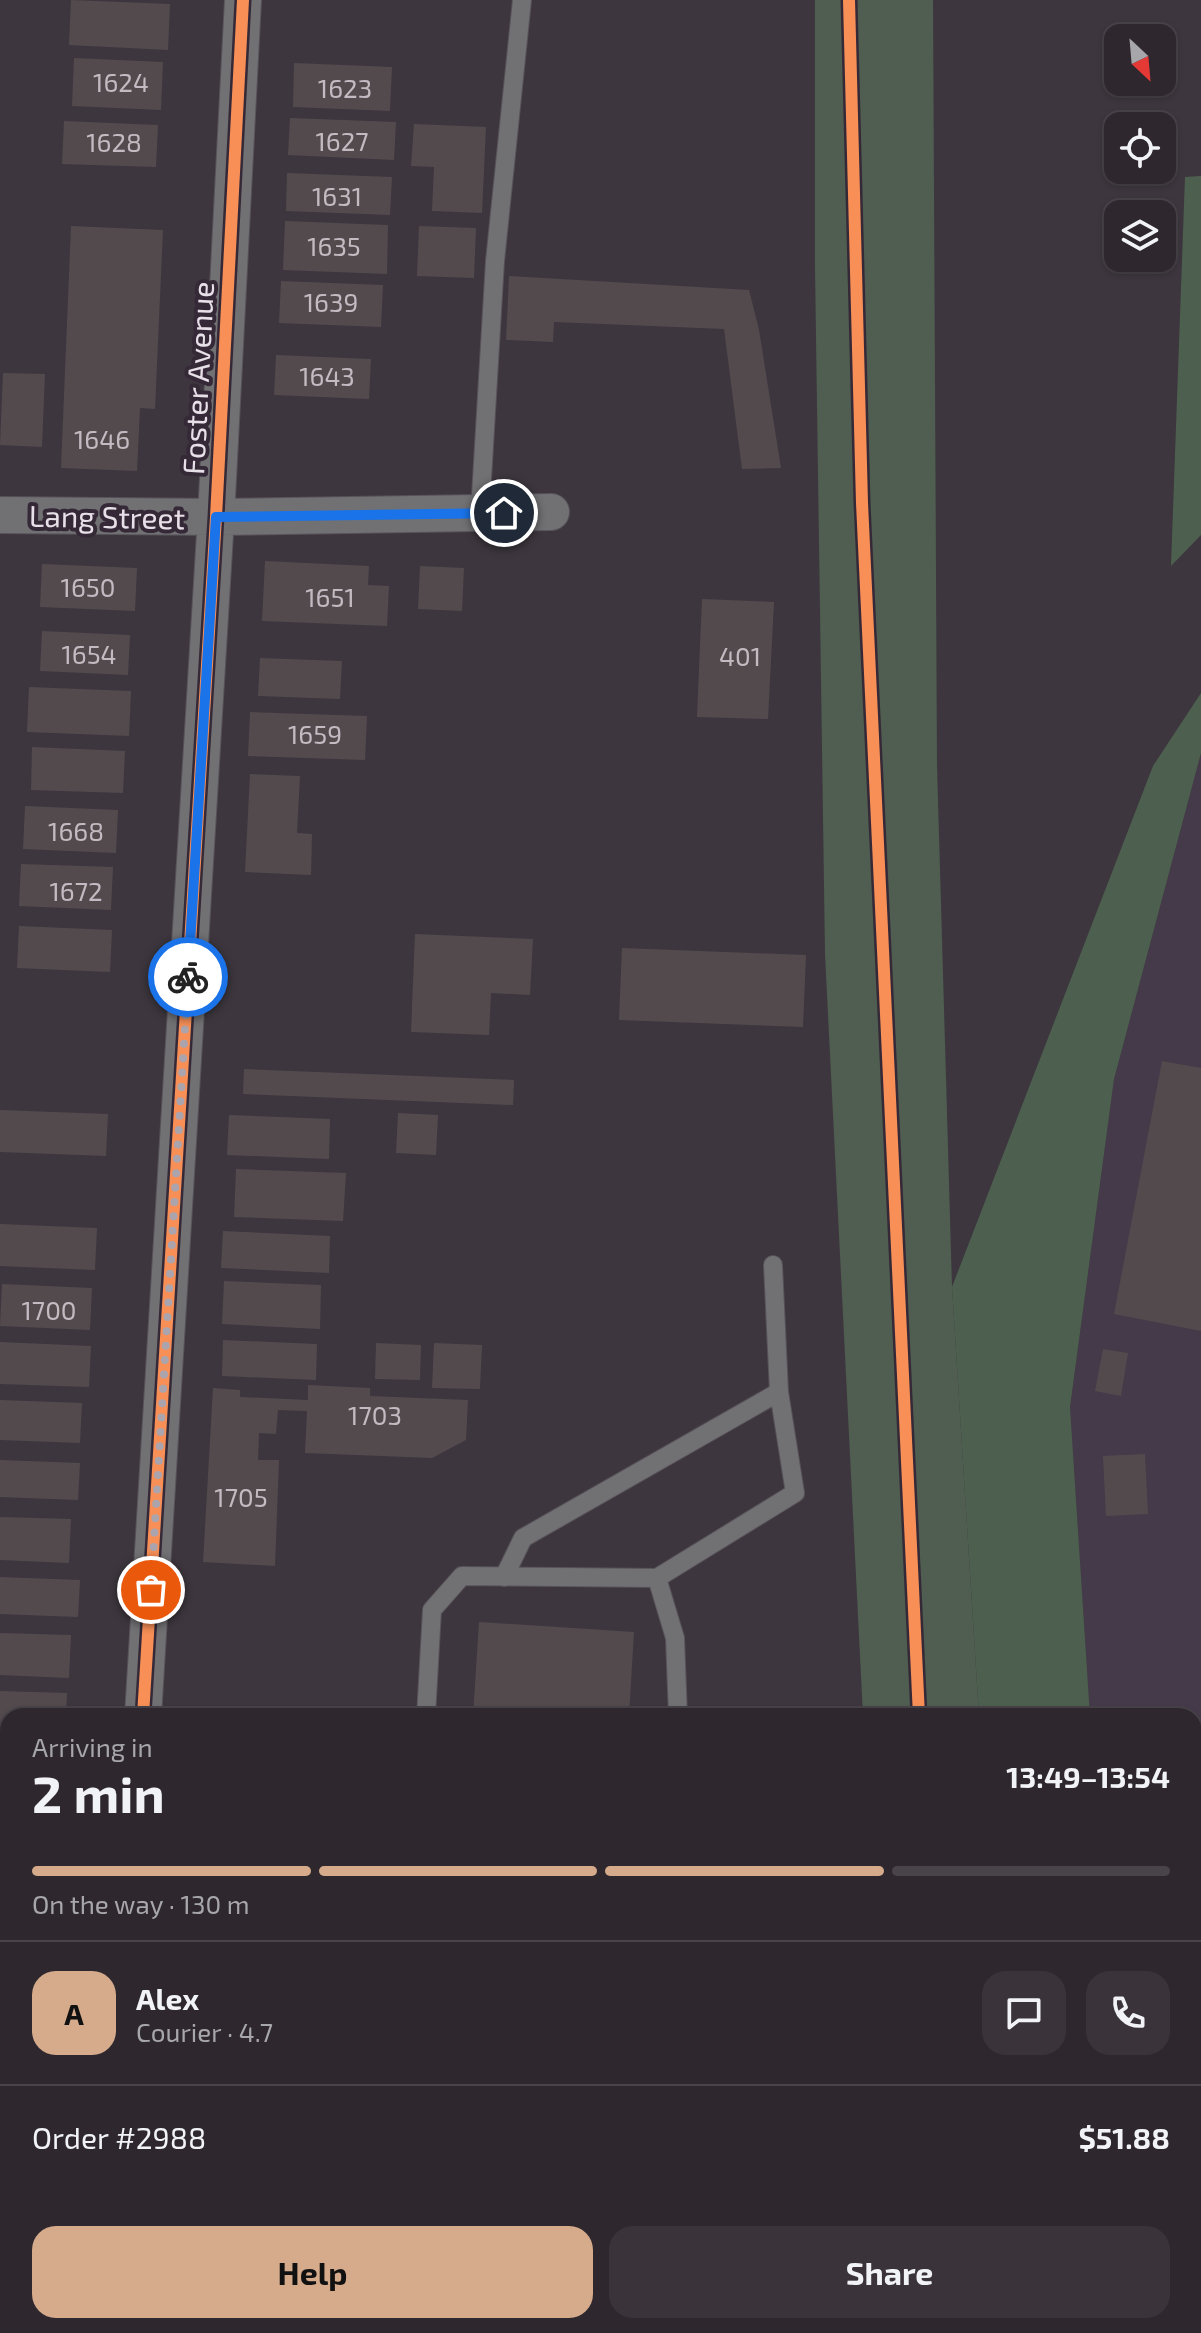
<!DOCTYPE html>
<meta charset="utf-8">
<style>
:root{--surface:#2e282e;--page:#3a343a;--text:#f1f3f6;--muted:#a7a6aa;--line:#49444a;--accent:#d6ab8b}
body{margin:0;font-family:"Exo 2",sans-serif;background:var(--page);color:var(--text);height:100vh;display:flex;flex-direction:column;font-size:30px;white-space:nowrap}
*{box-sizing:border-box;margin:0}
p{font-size:26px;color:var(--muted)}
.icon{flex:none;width:44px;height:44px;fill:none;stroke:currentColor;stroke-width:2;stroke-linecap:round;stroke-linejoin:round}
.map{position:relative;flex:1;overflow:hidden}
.panel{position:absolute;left:0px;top:1708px;width:1202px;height:626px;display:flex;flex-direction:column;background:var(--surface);border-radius:24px 24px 0 0;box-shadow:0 2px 6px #0004,0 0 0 2px var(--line)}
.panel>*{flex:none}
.needle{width:52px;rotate:154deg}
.buttons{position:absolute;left:1104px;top:24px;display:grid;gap:16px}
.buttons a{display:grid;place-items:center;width:72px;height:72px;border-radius:16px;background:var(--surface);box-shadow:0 2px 6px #0004,0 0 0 2px var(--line);font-size:40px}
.pin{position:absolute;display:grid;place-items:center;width:68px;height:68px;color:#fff;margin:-34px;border:4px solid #fff;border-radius:50%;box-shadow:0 2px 8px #0007}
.courier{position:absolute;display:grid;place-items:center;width:80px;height:80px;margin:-40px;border:6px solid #1a73e8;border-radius:50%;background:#fff;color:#222;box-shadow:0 2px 10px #0007}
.overview em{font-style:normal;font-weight:700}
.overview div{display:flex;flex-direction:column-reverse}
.overview{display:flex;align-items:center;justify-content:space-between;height:136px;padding:0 32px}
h1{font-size:52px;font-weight:700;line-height:60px}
.bar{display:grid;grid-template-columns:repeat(4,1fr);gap:12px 8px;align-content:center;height:96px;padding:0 32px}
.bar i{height:10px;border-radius:6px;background:var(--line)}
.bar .on{background:var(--accent)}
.bar p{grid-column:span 4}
.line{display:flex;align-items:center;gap:20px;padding:0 32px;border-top:2px solid var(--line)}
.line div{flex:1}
.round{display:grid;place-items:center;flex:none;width:84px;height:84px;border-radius:24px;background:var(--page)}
.primary-button{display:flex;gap:16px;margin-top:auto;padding:16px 32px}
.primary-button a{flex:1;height:92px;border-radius:24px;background:var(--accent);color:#111;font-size:32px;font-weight:700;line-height:92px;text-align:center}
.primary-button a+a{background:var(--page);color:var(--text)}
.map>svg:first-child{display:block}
.industrial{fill:#453a49}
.green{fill:#4f5e51}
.forest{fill:#4d604f}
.building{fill:#534a4d}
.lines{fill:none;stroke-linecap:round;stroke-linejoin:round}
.service-casing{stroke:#585259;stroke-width:20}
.minor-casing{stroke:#585259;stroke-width:38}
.service{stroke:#717174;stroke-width:18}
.minor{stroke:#717174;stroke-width:36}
.cycleway-casing{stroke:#352937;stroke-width:17}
.cycleway{stroke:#f78f57;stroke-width:12}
.done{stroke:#aca4ad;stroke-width:8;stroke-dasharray:0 14.4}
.route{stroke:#1a73e8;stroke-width:10}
.labels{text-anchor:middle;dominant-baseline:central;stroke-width:8;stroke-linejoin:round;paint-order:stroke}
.number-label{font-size:26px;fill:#c3bac2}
.street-label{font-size:30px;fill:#e8e0e9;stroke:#352937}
</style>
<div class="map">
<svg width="1201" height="2333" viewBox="0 0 1201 2333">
<rect width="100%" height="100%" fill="#3d363e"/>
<path class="industrial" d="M1201 753V2245L1194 2246V1716H1090L1070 1407 1114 1079Z"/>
<path class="green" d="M815 0H933L937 765 952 1287 979 1716H863L825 954 815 268Z"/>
<path class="forest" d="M1201 176V535L1171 566 1185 177Z
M1201 693V753L1114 1079 1070 1407 1090 1716H979L952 1287 1153 766Z"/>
<path class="building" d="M71 0 170 4 168 50 69 45Z
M74 58 163 62 161 110 72 106Z
M294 63 392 67 390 111 293 107Z
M290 118 396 122 394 160 288 155Z
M64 121 158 125 156 167 62 164Z
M414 124 486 127 482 213 432 211 434 167 411 166Z
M287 173 392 177 390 215 286 211Z
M285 221 388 225 387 274 283 270Z
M71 226 163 230 155 409 140 408 137 471 61 468Z
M419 226 476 228 474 278 417 276Z
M509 276 749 290 759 330 781 468 742 469 724 329 554 322 553 342 506 340Z
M281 281 383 285 381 327 279 323Z
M276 355 371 359 369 399 274 395Z
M3 373 45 374 42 447 0 445Z
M265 561 369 566 368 585 389 586 387 626 262 621Z
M42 564 137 568 135 611 40 607Z
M420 566 464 568 462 611 418 609Z
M702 599 774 602 768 719 697 717Z
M42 631 130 635 128 675 40 671Z
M260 658 342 661 340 699 258 696Z
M29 687 131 691 129 736 27 732Z
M250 712 367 716 365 760 248 756Z
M32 747 125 751 123 793 31 790Z
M250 774 300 776 297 833 312 834 311 875 245 872Z
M25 806 118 810 116 853 23 849Z
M21 864 113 867 111 910 19 906Z
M19 926 112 930 110 972 17 968Z
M415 934 533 939 530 995 491 993 489 1035 411 1032Z
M622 948 806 955 803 1027 619 1020Z
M1162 1061 1201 1068V1331L1114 1314Z
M244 1069 514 1080 513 1105 243 1094Z
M0 1110 108 1114 106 1156 0 1152Z
M398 1113 438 1115 436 1155 396 1153Z
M229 1115 330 1119 329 1159 227 1155Z
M236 1169 346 1173 343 1221 234 1217Z
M0 1224 97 1228 95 1270 0 1266Z
M223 1231 330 1236 329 1273 221 1268Z
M224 1281 321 1285 320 1329 222 1324Z
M2 1284 92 1288 90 1330 0 1326Z
M223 1340 317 1344 316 1380 222 1376Z
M0 1342 91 1346 89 1387 0 1384Z
M376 1343 421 1345 420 1380 375 1379Z
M434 1343 482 1345 480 1389 432 1388Z
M1103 1349 1128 1353 1121 1396 1095 1391Z
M308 1385 370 1388V1396L468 1400 466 1440 432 1458 305 1453 307 1411 278 1410 276 1434 259 1433 258 1460H279L275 1566 203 1562 213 1388 240 1390V1397L308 1400Z
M0 1400 82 1403 80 1443 0 1440Z
M1145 1454 1148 1514 1106 1516 1103 1456Z
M0 1460 80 1463 78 1500 0 1497Z
M0 1517 71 1519 69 1563 0 1560Z
M0 1577 80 1580 78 1617 0 1614Z
M479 1622 634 1632 629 1716H473Z
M0 1633 71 1635 69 1678 0 1675Z
M0 1691 67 1693 66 1716H8V1724H0Z
M1194 1898H1201V2081H1194Z
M0 1994 7 1995 2 2077 0 2076Z
M0 2246H8V2326H44L43 2333H0Z
M245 2326H324L323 2333H245Z
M436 2326H508V2333H435Z
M545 2326H627L628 2327 607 2333H547Z"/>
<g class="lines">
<g class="service-casing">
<path id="service" d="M480 513 495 261 522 0
M773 1265 779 1392
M504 1577 523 1538 779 1392 795 1493 657 1578
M426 1716 432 1610 462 1576 657 1578 675 1638 678 1716
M0 1976H8
M860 2326 862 2333
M128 2333 146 2326"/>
</g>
<g class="minor-casing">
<path id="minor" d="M0 515 216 517 551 512
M143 1716 216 517 243 0
M1194 2283 1201 2281
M106 2333V2326
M969 2333 1000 2326"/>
</g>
<use href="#service" class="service"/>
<use href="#minor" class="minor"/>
<g class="cycleway-casing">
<path id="cycleway" d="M849 0 862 503 919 1716
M143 1716 216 517 243 0"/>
</g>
<use href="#cycleway" class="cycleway"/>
</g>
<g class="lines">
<path class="done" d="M151 1590 188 977"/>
<path class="route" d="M188 977 216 517 504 513"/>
</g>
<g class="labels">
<g class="number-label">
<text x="121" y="81">1624</text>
<text x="345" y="87">1623</text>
<text x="342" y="140">1627</text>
<text x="114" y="141">1628</text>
<text x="337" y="195">1631</text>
<text x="334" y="245">1635</text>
<text x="331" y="301">1639</text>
<text x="327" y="375">1643</text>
<text x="102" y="438">1646</text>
<text x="88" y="586">1650</text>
<text x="330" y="596">1651</text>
<text x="89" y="653">1654</text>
<text x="740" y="655">401</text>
<text x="315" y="733">1659</text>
<text x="76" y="830">1668</text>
<text x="76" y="890">1672</text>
<text x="49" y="1309">1700</text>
<text x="375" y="1414">1703</text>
<text x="241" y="1496">1705</text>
</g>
<g class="street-label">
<text transform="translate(197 378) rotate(-87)">Foster Avenue</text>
<text transform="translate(107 516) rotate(1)">Lang Street</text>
</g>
</g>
</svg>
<div class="buttons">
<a><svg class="needle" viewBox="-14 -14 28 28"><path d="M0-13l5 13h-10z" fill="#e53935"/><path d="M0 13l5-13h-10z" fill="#a7a6aa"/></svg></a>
<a><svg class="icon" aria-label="locate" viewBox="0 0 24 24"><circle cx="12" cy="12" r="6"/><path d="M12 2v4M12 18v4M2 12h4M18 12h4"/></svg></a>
<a><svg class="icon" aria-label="layers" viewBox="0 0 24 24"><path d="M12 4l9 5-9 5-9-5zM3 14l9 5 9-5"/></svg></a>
</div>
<div class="pin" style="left:151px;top:1590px;background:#ea580c"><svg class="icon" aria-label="bag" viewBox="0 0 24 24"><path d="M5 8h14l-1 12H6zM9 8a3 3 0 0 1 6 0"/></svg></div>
<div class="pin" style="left:504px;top:513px;background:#1f2937"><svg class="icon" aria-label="home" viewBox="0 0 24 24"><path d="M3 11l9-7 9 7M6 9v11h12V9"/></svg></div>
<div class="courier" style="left:188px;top:977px"><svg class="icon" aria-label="bike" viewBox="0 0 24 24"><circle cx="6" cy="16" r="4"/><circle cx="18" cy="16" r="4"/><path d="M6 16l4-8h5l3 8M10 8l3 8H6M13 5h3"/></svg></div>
<section class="panel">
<div class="overview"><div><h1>2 min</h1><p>Arriving in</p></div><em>13:49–13:54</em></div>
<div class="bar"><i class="on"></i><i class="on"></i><i class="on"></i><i></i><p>On the way · 130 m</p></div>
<div class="line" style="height:144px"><b class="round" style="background:var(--accent);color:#111">A</b><div><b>Alex</b><p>Courier · 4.7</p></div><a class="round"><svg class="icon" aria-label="chat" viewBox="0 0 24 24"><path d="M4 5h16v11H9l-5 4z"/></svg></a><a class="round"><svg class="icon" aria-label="phone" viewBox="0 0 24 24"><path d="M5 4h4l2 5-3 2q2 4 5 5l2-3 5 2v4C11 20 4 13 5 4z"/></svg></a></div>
<div class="line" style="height:104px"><div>Order #2988</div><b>$51.88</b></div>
<div class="primary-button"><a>Help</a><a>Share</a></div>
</section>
</div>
